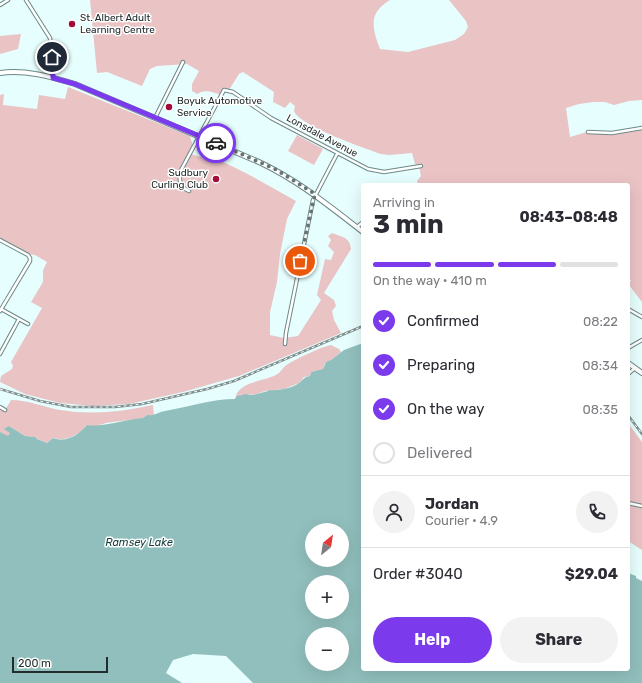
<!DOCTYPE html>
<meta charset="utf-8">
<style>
:root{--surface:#fff;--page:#f2f2f3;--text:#2b2b33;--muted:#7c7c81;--line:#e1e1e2;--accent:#7c3aed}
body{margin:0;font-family:Rubik,sans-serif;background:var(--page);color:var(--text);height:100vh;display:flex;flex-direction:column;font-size:15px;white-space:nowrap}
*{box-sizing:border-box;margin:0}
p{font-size:13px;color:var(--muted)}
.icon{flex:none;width:22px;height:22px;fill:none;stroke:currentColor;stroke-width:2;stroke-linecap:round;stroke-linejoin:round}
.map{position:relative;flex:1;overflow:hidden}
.drawer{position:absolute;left:361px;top:183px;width:269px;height:488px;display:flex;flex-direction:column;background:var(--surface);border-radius:4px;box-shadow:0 4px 16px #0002}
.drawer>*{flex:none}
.needle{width:26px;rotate:30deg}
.buttons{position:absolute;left:305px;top:523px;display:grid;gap:8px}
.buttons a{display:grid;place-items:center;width:44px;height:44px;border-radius:50%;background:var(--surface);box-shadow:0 4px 16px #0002;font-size:20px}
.scale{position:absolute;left:12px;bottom:10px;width:96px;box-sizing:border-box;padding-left:4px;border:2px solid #212c2c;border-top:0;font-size:11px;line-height:14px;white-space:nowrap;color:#212c2c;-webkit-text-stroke:3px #fff;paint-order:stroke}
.pin{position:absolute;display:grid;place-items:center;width:34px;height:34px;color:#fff;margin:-17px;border:2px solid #fff;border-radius:50%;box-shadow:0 1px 4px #0007}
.courier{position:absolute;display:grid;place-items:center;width:40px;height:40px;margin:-20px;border:3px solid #7c3aed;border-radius:50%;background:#fff;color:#222;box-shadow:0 1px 5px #0007}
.headline em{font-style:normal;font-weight:700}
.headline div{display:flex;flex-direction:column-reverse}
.headline{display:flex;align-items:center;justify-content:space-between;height:68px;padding:0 12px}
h1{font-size:26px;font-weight:700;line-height:30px}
.bar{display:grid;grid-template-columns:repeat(4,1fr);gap:6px 4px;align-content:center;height:48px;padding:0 12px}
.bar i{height:5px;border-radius:3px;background:var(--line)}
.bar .current{background:var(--accent)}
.bar p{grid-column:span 4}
.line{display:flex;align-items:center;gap:10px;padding:0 12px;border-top:1px solid var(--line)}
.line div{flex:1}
.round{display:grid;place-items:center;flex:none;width:42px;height:42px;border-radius:21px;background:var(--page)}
ol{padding:0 12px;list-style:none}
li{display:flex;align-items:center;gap:12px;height:44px}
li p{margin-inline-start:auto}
li .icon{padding:4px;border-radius:50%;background:var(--accent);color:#fff;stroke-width:4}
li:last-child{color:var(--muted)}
li i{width:22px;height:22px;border:2px solid var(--line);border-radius:50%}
.button{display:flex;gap:8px;margin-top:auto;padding:8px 12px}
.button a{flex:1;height:46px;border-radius:24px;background:var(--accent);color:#fff;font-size:16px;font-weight:700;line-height:46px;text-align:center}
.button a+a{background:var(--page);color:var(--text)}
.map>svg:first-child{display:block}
.green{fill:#eac3c5}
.water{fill:#91bfbd;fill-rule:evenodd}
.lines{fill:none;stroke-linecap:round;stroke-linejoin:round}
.minor-casing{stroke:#6d8988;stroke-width:4.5}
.secondary-casing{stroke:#6d8988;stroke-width:6}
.minor{stroke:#fff;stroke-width:2.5}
.secondary{stroke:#fff;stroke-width:4}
.rail-casing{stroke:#7e8f8f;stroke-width:2.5}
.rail{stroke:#fff;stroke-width:1;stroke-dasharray:3;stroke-linecap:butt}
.done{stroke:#667675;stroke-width:4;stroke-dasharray:0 7.2}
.route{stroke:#7c3aed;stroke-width:5}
.poi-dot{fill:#a50b3a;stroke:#fff;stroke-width:1.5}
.labels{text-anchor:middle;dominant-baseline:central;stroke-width:3;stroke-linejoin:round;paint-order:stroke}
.poi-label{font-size:10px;fill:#212c2c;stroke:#fff;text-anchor:start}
.street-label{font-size:10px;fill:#212c2c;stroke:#fff}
.water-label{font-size:11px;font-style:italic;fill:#103c3b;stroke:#fff}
</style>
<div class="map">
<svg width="642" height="683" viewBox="0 0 642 683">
<rect width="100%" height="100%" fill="#e6fefd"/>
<path class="green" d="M90 0H390C368 13 372 28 380 49L408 52 455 40 464 34 468 27 466 21 449 0H642V100L629 101 614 105 605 102H594L579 104 566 108 570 137 587 132 602 134 642 128V302L629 285 631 280 628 279V185H418L417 181 421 176 419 166 415 164 412 153 389 155 381 154C364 148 300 126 294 111L295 106 290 102 285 108 273 102 274 92 243 72 239 74 229 90H224L221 95C212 92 206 89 197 94L192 91V84L199 71 187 64 157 66 150 69 142 86 107 72 97 73Z
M21 34 18 49 0 54V36Z
M68 87 190 136 193 146 190 153C200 159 205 155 216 159 244 171 270 186 296 201L287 219 280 254 277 282 270 312V335L284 338 298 336 321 300 317 295 325 259 331 260 334 252 328 246 331 240 328 236 332 233C342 237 350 237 351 249L324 293 334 300 336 306 332 311 334 320 341 333 239 376 183 392 129 404 93 406 60 403 25 394 0 382 1 376 12 369 13 366 11 362 42 308 31 302 43 282V270L47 262 35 255 28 254 0 239V95L4 94 3 105 37 109 39 95 65 99Z
M297 135 323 149 314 165 288 151Z
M331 345 339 349 341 352 331 360 325 363 323 369 311 372 310 376 304 377 299 383 284 389 265 391 253 395 250 394 235 399C238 380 267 382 279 373 282 370 284 366 288 364 296 359 321 347 331 345Z
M11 400C28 400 44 407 60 410 91 415 122 412 153 405L154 416 147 415 143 418 106 423 92 427 87 425C78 435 67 442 53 438L47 443 33 437 25 436 9 426 10 433 8 437 0 432V407L5 410Z
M628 423 642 442V550L628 541Z"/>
<path class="water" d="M363 343V669H628V573L636 576V578L642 581V683H253L226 656 193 654 173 660 166 673 182 683H0V432L8 436 10 433 4 429 9 426 25 436 35 437 37 439 47 443 53 438C67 443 78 435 87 425 100 428 127 419 143 418L147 415C155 416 158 412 165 411 188 407 212 399 235 399L237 396 243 395 244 394 253 395 268 391 269 390C277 391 293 388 299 383 304 379 304 377 310 376L311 372 323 369 326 362 331 360 344 350ZM312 530H342V560H312ZM312 582H342V612H312ZM312 634H342V664H312Z"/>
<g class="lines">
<g class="minor-casing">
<path id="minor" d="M26 0 50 38 53 77
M0 5 8 0
M155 118 183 62
M588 132 612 133 642 128
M189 191C180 187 179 181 180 172L224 90 233 92 271 118 368 169 384 172 421 166
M357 227 363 222
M0 240 28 255 30 258V261L0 311
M1 309 28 324
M628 309 642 317
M285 344 286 333 313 200 337 154
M628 348 642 340
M0 354 19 319
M628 374 635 368
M0 407 5 410
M628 503 642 506"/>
</g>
<g class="secondary-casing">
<path id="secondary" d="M0 73C24 69 52 77 75 84L259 162C299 181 328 205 363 232
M628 363 642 373"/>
</g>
<use href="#minor" class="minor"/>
<use href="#secondary" class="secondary"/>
<g class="rail-casing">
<path id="rail" d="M0 389 40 401 71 407H115L142 404 207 389 234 381 363 326
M628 415 642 434"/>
</g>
<use href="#rail" class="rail"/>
</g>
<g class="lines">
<path class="done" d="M216 143 275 169 315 194 300 261"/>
<path class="route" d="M52 57 53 78 75 84 216 143"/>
</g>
<g class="poi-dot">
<circle cx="72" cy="24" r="4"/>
<circle cx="169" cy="107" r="4"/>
<circle cx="216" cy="179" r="4"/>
</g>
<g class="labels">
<g class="poi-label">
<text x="80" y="18">St. Albert Adult<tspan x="80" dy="12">Learning Centre</tspan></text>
<text x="177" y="101">Boyuk Automotive<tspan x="177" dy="12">Service</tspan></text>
<text x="208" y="173" text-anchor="end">Sudbury<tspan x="208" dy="12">Curling Club</tspan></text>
</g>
<g class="street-label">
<text transform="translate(322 136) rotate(28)">Lonsdale Avenue</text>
</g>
<g class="water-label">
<text x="139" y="542">Ramsey Lake</text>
</g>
</g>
</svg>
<div class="buttons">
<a><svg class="needle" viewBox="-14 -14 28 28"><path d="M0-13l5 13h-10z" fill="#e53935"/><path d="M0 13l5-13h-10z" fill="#7c7c81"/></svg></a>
<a>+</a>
<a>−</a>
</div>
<div class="scale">200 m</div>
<div class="pin" style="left:300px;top:261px;background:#ea580c"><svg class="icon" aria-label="bag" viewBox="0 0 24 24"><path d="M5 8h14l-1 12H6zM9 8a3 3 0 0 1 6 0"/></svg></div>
<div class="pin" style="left:52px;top:57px;background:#1f2937"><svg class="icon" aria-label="home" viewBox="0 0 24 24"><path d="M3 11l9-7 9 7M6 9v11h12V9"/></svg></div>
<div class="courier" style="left:216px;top:143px"><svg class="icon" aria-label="car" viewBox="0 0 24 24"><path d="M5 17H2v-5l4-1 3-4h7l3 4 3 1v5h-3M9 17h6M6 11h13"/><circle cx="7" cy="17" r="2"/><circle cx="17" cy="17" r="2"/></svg></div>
<section class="drawer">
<div class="headline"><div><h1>3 min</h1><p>Arriving in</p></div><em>08:43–08:48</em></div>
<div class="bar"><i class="current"></i><i class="current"></i><i class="current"></i><i></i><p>On the way · 410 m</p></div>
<ol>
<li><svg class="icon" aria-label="check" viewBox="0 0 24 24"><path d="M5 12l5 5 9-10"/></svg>Confirmed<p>08:22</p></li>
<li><svg class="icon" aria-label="check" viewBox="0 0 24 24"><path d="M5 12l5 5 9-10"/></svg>Preparing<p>08:34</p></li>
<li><svg class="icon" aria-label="check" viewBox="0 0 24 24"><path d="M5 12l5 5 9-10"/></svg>On the way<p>08:35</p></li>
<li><i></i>Delivered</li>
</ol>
<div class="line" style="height:72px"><a class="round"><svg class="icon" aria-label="person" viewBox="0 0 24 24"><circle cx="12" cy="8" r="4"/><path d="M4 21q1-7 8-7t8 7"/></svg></a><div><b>Jordan</b><p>Courier · 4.9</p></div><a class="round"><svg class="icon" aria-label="phone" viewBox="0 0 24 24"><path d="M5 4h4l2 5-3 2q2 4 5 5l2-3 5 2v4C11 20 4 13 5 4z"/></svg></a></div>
<div class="line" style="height:52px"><div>Order #3040</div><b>$29.04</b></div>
<div class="button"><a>Help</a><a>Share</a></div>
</section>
</div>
